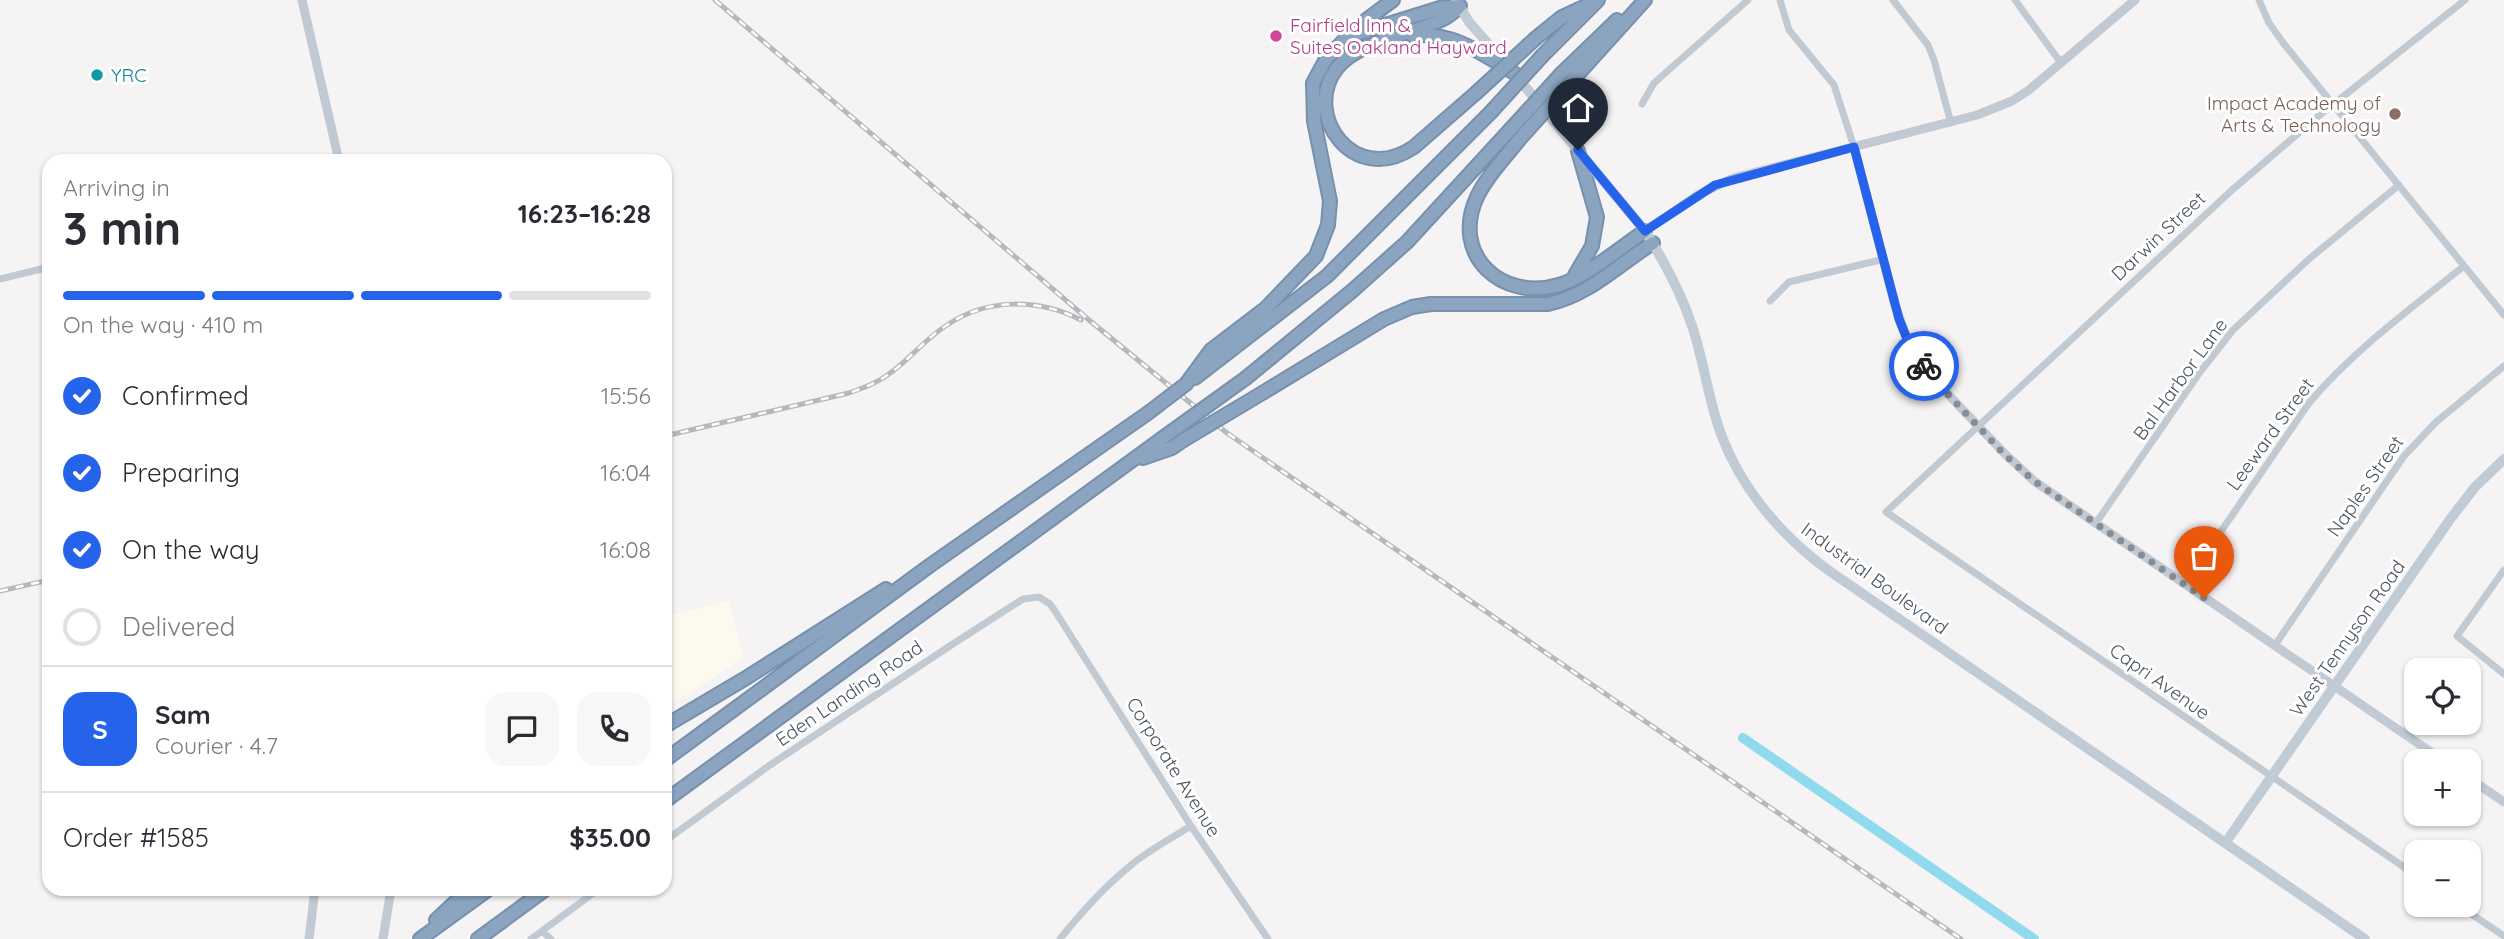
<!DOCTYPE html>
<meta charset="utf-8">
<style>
:root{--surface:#fff;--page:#f7f7f7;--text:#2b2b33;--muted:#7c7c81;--line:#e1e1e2;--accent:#2563eb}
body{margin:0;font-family:Quicksand,sans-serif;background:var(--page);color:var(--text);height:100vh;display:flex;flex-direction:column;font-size:26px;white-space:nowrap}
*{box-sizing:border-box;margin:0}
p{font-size:23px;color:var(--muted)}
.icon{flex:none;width:38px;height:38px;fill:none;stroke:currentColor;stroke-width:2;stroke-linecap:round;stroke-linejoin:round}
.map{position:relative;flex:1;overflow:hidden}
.drawer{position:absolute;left:42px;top:154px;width:630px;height:742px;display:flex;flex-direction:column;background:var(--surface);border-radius:21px;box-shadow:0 2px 5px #0004}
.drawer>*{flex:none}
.tools{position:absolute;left:2404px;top:658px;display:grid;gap:14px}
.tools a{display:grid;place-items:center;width:77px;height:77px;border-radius:14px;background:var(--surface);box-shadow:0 2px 5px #0004;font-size:35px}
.pin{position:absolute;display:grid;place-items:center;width:60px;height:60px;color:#fff;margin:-72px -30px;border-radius:50% 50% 50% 0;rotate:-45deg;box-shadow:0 0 7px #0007}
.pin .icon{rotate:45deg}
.courier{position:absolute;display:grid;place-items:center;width:70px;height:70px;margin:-35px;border:5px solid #2563eb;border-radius:50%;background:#fff;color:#222;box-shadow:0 2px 9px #0007}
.overview em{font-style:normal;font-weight:700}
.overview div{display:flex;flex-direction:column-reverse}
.overview{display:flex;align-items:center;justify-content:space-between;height:119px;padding:0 21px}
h1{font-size:46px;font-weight:700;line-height:52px}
.bar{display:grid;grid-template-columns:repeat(4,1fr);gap:10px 7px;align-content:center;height:84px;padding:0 21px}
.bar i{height:9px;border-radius:5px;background:var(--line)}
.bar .on{background:var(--accent)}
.bar p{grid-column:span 4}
.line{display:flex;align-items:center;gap:18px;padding:0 21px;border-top:2px solid var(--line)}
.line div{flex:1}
.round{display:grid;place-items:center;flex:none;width:74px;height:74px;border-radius:21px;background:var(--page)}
ol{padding:0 21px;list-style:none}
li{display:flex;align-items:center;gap:21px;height:77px}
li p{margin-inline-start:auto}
li .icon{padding:7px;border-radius:50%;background:var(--accent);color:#fff;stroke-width:4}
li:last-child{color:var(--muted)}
li i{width:38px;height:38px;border:4px solid var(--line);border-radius:50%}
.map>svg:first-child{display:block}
.commercial{fill:#fdf9ef}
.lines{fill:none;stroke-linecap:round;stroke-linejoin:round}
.canal{stroke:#90daee;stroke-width:10}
.motorway-casing{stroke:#7690ad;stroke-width:16}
.minor{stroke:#c1cad2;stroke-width:7}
.tertiary{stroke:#c1cad2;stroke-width:9}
.secondary{stroke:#c1cbd6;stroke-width:10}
.motorway{stroke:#8ba5c1;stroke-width:12}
.rail-casing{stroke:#b5b8bd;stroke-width:5}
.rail{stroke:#fff;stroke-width:2.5;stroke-dasharray:8;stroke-linecap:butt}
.motorway-bridge-casing{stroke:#7690ad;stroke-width:16;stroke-linecap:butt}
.motorway-bridge{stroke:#8ba5c1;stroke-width:12}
.done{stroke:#868d94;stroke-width:7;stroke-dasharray:0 12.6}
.route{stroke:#2563eb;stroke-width:9}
.hotel-dot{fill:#d1479c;stroke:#fff;stroke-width:2.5}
.culture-dot{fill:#0f9aa8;stroke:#fff;stroke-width:2.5}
.education-dot{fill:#8d6e63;stroke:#fff;stroke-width:2.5}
.labels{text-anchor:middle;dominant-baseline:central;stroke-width:6;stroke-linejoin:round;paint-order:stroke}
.hotel-label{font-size:19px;fill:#b23c85;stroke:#fff;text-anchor:start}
.culture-label{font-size:19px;fill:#0d838f;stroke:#fff;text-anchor:start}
.education-label{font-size:19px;fill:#785e54;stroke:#fff;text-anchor:end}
.street-label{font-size:19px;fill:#4a5661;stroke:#fff}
</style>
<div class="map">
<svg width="2504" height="939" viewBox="0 0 2504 939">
<rect width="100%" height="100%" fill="#f5f3f3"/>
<path class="commercial" d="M729 601 744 658 665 708V616Z"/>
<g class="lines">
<path class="canal" d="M1743 738 2034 939"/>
<g class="motorway-casing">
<path id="motorway" d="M1460 6C1455 11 1449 16 1443 19 1412 35 1358 41 1337 68 1301 114 1354 188 1414 147L1476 93
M1350 36 1440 8 1460 6
M1413 36C1452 31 1481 53 1514 73
M1536 38 1562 17 1588 5
M1543 55 1598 0
M1562 73 1617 20
M1571 82 1645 0
M1518 141C1504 159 1486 177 1477 197 1450 255 1502 302 1559 285 1586 277 1621 247 1645 231
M1575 275 1592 246 1597 217 1578 151
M1195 378 1327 276 1491 112
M1246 378 1352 291 1407 242 1509 131
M1186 384 1211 350 1266 308 1316 256 1328 225 1330 201 1314 121 1313 83 1326 59 1357 27 1393 0
M1264 392 1384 319 1412 307 1431 304H1548C1589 295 1618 265 1653 243
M1143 458 1172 448 1182 441
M665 726 746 678 886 589
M665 760 932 564 1148 413
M665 801 1171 432
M436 920 469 889
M420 939 489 889
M478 939 546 889"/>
</g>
<path class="minor" d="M1780 0 1789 30 1834 85 1854 147
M1893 0 1928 45 1934 60 1951 123
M2015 0 2061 63
M2259 0 2269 23 2284 44 2504 315
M1642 104 1654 83 1748 0
M0 279 49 267
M1770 301 1789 282 1884 259
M2096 523 2200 372 2233 330 2309 259 2399 185
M2504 570 2457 636 2504 674
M2185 584 2309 403C2353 351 2411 308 2464 266
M2275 645 2404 456 2436 422 2504 366
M665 841 770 765 959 640 1023 599 1039 597 1050 604 1055 611 1191 826 1268 939
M2417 876 1886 512 2232 190 2321 114 2465 0
M2458 905 2504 936
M542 931 551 939
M531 939 599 889
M1060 939C1083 910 1107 884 1136 861 1153 848 1173 837 1191 826"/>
<path class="tertiary" d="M302 0 339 161
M1854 147 1894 302 1909 344 1942 388 2005 454 2034 481 2444 761
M1645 231 1698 195 1733 178 1977 115 2012 101 2029 90 2135 0
M2469 778 2504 802
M309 939 315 889
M383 939 391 889"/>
<path class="secondary" d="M1456 0 1469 22 1507 65
M1517 77 1645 231C1664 261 1681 292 1692 326 1704 361 1708 399 1721 434 1742 490 1781 535 1828 570L2365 939
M2226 842 2451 518 2475 487 2504 459"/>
<use href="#motorway" class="motorway"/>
<g class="rail-casing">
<path id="rail" d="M715 0 1089 320 1227 433 1961 939
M665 436 849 393C863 388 877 383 889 374 909 360 925 339 947 325 987 298 1038 298 1081 320
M0 591 49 580"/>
</g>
<use href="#rail" class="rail"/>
<g class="motorway-bridge-casing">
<path id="motorway-bridge" d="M1476 93 1536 38
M1491 112 1543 55
M1509 131 1562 73
M1518 141 1571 82
M1148 413 1186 384
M1171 432 1246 378
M1182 441 1264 392"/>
</g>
<use href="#motorway-bridge" class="motorway-bridge"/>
</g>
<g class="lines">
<path class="done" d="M1924 366 1942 388 2004 454 2034 481 2204 598"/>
<path class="route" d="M1578 150 1645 231 1715 185 1854 147 1899 319 1909 344 1924 366"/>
</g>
<circle class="hotel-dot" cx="1276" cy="36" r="7"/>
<circle class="culture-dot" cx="97" cy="75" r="7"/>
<circle class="education-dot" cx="2395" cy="114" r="7"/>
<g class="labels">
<g class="hotel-label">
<text x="1290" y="25">Fairfield Inn &amp;<tspan x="1290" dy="22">Suites Oakland Hayward</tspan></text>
</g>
<g class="culture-label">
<text x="111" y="75">YRC</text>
</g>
<g class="education-label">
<text x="2381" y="103">Impact Academy of<tspan x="2381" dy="22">Arts &amp; Technology</tspan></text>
</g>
<g class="street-label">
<text transform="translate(2158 236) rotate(-43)">Darwin Street</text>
<text transform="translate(2180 379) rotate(-54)">Bal Harbor Lane</text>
<text transform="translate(2270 434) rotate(-54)">Leeward Street</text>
<text transform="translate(2365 486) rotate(-55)">Naples Street</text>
<text transform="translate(1875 578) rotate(36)">Industrial Boulevard</text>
<text transform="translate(2347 638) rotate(-55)">West Tennyson Road</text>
<text transform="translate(2160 681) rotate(35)">Capri Avenue</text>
<text transform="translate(849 693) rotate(-34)">Eden Landing Road</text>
<text transform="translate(1174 767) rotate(58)">Corporate Avenue</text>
</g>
</g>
</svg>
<div class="tools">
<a><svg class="icon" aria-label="locate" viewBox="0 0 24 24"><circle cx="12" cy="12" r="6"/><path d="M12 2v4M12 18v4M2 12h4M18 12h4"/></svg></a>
<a>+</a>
<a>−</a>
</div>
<div class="pin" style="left:2204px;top:598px;background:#ea580c"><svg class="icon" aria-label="bag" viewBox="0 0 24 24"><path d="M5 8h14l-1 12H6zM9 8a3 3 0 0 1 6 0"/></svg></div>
<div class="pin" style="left:1578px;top:150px;background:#1f2937"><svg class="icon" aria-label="home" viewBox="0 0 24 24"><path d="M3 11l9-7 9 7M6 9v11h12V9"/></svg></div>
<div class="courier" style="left:1924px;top:366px"><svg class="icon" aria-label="bike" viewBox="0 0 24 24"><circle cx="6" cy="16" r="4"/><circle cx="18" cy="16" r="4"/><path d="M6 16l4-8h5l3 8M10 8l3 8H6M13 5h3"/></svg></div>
<section class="drawer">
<div class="overview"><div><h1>3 min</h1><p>Arriving in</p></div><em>16:23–16:28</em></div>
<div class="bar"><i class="on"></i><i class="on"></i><i class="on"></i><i></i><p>On the way · 410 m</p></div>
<ol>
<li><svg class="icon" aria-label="check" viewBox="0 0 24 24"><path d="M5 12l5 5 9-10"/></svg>Confirmed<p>15:56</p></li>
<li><svg class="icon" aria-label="check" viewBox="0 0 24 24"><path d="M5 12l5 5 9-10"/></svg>Preparing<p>16:04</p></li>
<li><svg class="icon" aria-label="check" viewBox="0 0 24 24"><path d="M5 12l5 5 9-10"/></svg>On the way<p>16:08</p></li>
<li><i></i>Delivered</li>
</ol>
<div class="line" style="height:126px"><b class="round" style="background:var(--accent);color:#fff">S</b><div><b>Sam</b><p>Courier · 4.7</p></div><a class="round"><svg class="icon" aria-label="chat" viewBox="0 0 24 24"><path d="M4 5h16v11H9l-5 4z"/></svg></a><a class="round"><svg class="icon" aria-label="phone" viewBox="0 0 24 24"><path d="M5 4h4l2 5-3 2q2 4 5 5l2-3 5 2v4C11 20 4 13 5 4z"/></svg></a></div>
<div class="line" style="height:91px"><div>Order #1585</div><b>$35.00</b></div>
</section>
</div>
